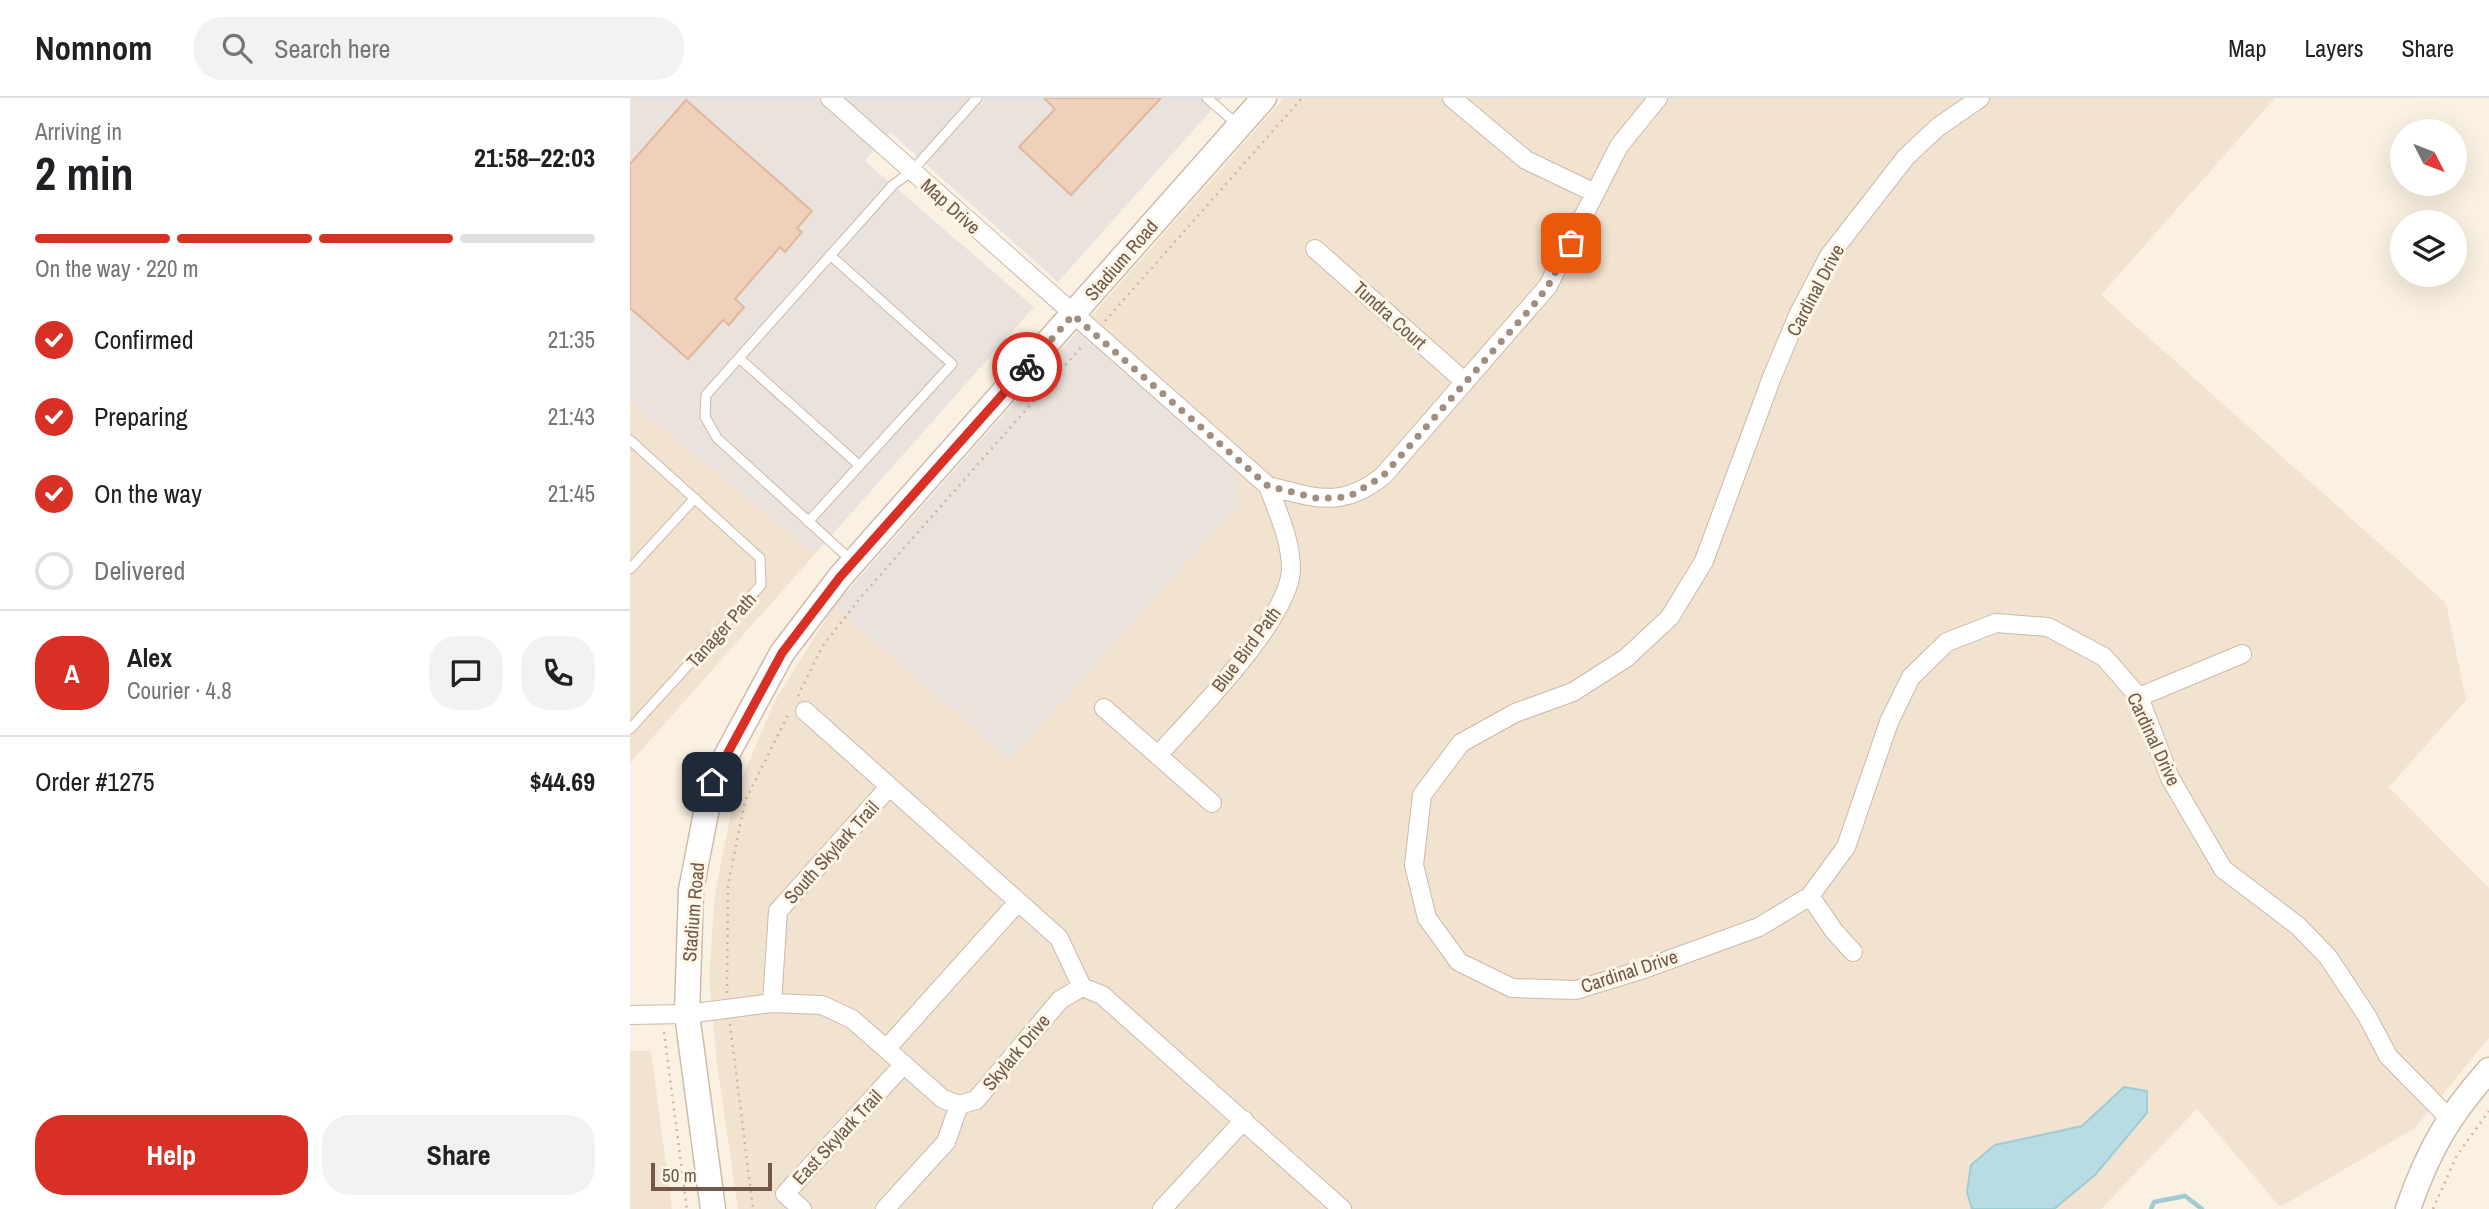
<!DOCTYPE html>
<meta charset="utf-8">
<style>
:root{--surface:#fff;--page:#f2f2f2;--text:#202124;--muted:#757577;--line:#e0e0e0;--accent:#d93025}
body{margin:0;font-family:"Archivo Narrow",sans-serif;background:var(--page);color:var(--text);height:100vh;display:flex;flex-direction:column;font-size:26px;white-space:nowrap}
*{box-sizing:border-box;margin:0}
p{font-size:23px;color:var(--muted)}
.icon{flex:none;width:38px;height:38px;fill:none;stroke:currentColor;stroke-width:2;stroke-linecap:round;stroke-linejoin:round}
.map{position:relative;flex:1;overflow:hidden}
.details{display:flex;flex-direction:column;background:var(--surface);width:630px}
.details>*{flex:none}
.needle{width:46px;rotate:132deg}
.buttons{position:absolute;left:1760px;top:21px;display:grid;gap:14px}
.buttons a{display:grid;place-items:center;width:77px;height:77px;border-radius:50%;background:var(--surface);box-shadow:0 7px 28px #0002;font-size:35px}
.scale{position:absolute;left:21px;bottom:18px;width:121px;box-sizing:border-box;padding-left:7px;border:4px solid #71584a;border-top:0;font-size:19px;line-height:24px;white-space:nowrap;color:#71584a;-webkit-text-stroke:5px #fef6e7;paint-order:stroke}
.pin{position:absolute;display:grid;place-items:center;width:60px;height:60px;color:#fff;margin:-30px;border-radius:14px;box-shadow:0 4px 10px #0006}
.courier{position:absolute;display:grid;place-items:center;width:70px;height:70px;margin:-35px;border:5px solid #d93025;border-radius:50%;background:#fff;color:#222;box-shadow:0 2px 9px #0007}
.head em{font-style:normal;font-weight:800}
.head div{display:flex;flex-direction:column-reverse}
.head{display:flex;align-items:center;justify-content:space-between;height:119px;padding:0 35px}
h1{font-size:46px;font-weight:800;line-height:52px}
.bar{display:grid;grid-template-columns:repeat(4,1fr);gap:10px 7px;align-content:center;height:84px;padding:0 35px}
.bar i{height:9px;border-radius:5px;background:var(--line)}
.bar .on{background:var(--accent)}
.bar p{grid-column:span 4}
.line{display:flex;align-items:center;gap:18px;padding:0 35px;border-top:2px solid var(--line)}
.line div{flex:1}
.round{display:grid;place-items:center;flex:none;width:74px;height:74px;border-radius:28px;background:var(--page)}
ol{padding:0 35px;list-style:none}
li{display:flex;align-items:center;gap:21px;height:77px}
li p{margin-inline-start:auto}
li .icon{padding:7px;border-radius:50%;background:var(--accent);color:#fff;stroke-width:4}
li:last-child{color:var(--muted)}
li i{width:38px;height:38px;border:4px solid var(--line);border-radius:50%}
.action{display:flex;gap:14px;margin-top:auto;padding:14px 35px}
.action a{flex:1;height:80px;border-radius:28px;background:var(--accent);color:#fff;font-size:28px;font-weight:800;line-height:80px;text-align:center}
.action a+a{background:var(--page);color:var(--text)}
header{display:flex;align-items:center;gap:42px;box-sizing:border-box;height:98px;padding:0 35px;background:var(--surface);border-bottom:2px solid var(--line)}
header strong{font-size:33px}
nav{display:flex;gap:38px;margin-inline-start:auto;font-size:24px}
.search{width:490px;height:63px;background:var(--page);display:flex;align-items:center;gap:18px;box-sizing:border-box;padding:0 24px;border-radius:28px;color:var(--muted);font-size:26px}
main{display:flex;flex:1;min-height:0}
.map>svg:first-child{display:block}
.residential{fill:#f2e3d1}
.industrial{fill:#eae3dd}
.water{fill:#b8dce3;stroke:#9ecbd4;stroke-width:2}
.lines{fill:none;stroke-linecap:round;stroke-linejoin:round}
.stream{stroke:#9ecbd4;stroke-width:4.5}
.building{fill:#efd0bb;stroke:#e0b79c;stroke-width:2}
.lane-casing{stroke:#cbb9a9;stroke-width:11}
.street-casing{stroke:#cbb9a9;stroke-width:20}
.secondary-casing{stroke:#d0bba9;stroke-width:27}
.path{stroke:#d3b49e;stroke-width:2.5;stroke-dasharray:2 5;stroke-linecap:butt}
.lane{stroke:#fff;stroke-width:9}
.street{stroke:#fff;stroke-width:18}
.secondary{stroke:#fff;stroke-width:24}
.done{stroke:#a18e7f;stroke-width:7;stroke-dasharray:0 12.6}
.route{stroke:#d93025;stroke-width:9}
.labels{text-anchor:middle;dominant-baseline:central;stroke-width:6;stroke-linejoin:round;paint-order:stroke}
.street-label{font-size:19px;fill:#71584a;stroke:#fef6e7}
</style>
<header>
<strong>Nomnom</strong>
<div class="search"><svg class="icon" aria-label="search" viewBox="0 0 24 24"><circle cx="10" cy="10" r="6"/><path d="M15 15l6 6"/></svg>Search here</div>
<nav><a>Map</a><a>Layers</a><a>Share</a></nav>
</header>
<main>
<section class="details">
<div class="head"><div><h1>2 min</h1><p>Arriving in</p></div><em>21:58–22:03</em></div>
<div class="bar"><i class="on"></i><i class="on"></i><i class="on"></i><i></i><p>On the way · 220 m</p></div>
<ol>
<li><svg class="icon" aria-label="check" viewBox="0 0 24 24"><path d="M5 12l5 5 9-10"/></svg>Confirmed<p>21:35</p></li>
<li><svg class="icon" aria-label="check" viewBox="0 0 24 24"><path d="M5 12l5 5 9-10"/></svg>Preparing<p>21:43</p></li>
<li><svg class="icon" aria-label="check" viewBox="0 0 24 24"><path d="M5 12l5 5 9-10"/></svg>On the way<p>21:45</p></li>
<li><i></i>Delivered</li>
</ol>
<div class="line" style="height:126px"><b class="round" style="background:var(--accent);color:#fff">A</b><div><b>Alex</b><p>Courier · 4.8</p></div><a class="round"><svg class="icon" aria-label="chat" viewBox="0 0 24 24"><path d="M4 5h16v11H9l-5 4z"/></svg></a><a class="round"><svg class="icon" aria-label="phone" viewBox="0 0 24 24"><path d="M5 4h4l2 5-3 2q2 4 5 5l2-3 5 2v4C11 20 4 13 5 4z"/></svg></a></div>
<div class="line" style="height:91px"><div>Order #1275</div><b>$44.69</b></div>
<div class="action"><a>Help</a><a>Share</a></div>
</section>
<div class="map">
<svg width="1859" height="1111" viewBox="0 0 1859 1111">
<rect width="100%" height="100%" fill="#fbf1e2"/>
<path class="residential" d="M654 0H1645L1471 197 1816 505 1836 602 1759 689 1859 790V940L1785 1030 1650 1109 1567 1011 1471 1111H108L87 966 79 878 85 796 104 699 144 604 204 508 381 662 603 370 447 234Z
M0 303 185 456 0 665Z
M0 953H21L42 1111H0Z"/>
<path class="industrial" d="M0 0H592L428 184 260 34 235 63 404 209 185 456 0 303Z
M447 234 603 370 608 407 380 662 204 508Z"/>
<path class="water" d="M1494 989 1517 993V1015L1465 1077 1424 1111H1342L1337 1094 1341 1067 1365 1047 1452 1028Z"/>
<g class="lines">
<path class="stream" d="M1521 1111 1524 1104 1555 1098 1572 1111"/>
</g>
<path class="building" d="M414 0H531L441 97 389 49 425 11Z
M56 2 182 113 167 130 172 134 155 154 150 149 105 201 114 209 99 227 93 222 58 261 0 210V66Z"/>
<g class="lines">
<g class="lane-casing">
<path id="lane" d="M577 0 608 27
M109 260 229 367
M0 342 130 460 131 487 0 631
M178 424 322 266 200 157
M222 463 87 340 75 319 76 297 263 87 282 73 347 0
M0 471 65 400"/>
</g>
<g class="street-casing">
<path id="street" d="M200 0 638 388C686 400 711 411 753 378L918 188 989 48 1028 0
M822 0 896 62 965 95
M1350 0 1308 29 1276 59 1199 158 1168 217 1142 279 1074 463 1040 519 996 560 943 594 885 615 831 645 792 697 784 767 797 820 829 864 882 890 946 892 1011 872 1129 829 1180 798 1216 749 1259 624 1281 579 1317 544 1366 525 1418 529 1474 559 1509 599 1540 680 1593 771 1668 828 1698 859 1737 918 1758 958 1819 1020
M685 151 835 284
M1509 599 1612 556
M474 610 582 705
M175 613 429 840 452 889
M528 657C563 618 660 521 661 471 661 442 648 415 638 388
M1180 798 1204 833 1223 854
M142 905 148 813 259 689
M0 917 57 916 142 905 192 907 222 921 313 1001 329 1007 346 1002 430 902 452 889 472 897 712 1111
M257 950 388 804
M172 1111 155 1096 274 966
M255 1111 316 1044 329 1007
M532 1111 614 1022"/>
</g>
<g class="secondary-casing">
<path id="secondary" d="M83 1111 57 916 61 792 82 684 152 555 210 479 634 0
M1778 1111C1798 1053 1818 1018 1859 972"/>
</g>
<path class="path" d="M475 223 672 0
M168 598 192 549 230 500 454 246
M97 895 98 787 115 703 158 617
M100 926 123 1111
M34 934 57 1111
M1803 1111 1827 1057 1859 1013"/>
<use href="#lane" class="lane"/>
<use href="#street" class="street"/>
<use href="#secondary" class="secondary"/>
</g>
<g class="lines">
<path class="done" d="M397 269 443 217 638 388 686 400H704L720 398 753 378 907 203 918 188 941 145"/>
<path class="route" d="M82 684 152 555 210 479 397 269"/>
</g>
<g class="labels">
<g class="street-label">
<text transform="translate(321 108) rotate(42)">Map Drive</text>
<text transform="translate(491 162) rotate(-49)">Stadium Road</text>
<text transform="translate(1185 192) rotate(-62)">Cardinal Drive</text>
<text transform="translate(760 217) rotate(42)">Tundra Court</text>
<text transform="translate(91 532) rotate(-48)">Tanager Path</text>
<text transform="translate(616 551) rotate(-53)">Blue Bird Path</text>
<text transform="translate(1524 641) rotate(65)">Cardinal Drive</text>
<text transform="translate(201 754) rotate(-48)">South Skylark Trail</text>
<text transform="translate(63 814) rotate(-85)">Stadium Road</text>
<text transform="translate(999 873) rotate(-18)">Cardinal Drive</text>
<text transform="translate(386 954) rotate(-50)">Skylark Drive</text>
<text transform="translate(207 1039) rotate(-47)">East Skylark Trail</text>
</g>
</g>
</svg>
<div class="buttons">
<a><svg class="needle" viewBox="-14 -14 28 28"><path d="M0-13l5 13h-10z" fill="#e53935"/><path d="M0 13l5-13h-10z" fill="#757577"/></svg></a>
<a><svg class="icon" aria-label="layers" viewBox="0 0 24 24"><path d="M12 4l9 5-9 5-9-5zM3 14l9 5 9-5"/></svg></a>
</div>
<div class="scale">50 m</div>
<div class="pin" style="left:941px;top:145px;background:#ea580c"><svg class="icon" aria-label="bag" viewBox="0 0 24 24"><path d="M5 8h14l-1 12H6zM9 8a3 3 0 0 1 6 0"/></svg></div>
<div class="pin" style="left:82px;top:684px;background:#1f2937"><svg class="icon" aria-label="home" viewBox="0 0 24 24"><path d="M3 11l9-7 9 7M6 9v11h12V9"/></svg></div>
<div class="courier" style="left:397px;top:269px"><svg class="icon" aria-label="bike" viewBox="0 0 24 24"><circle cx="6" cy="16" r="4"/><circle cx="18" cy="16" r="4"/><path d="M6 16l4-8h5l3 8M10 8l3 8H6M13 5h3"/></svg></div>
</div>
</main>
